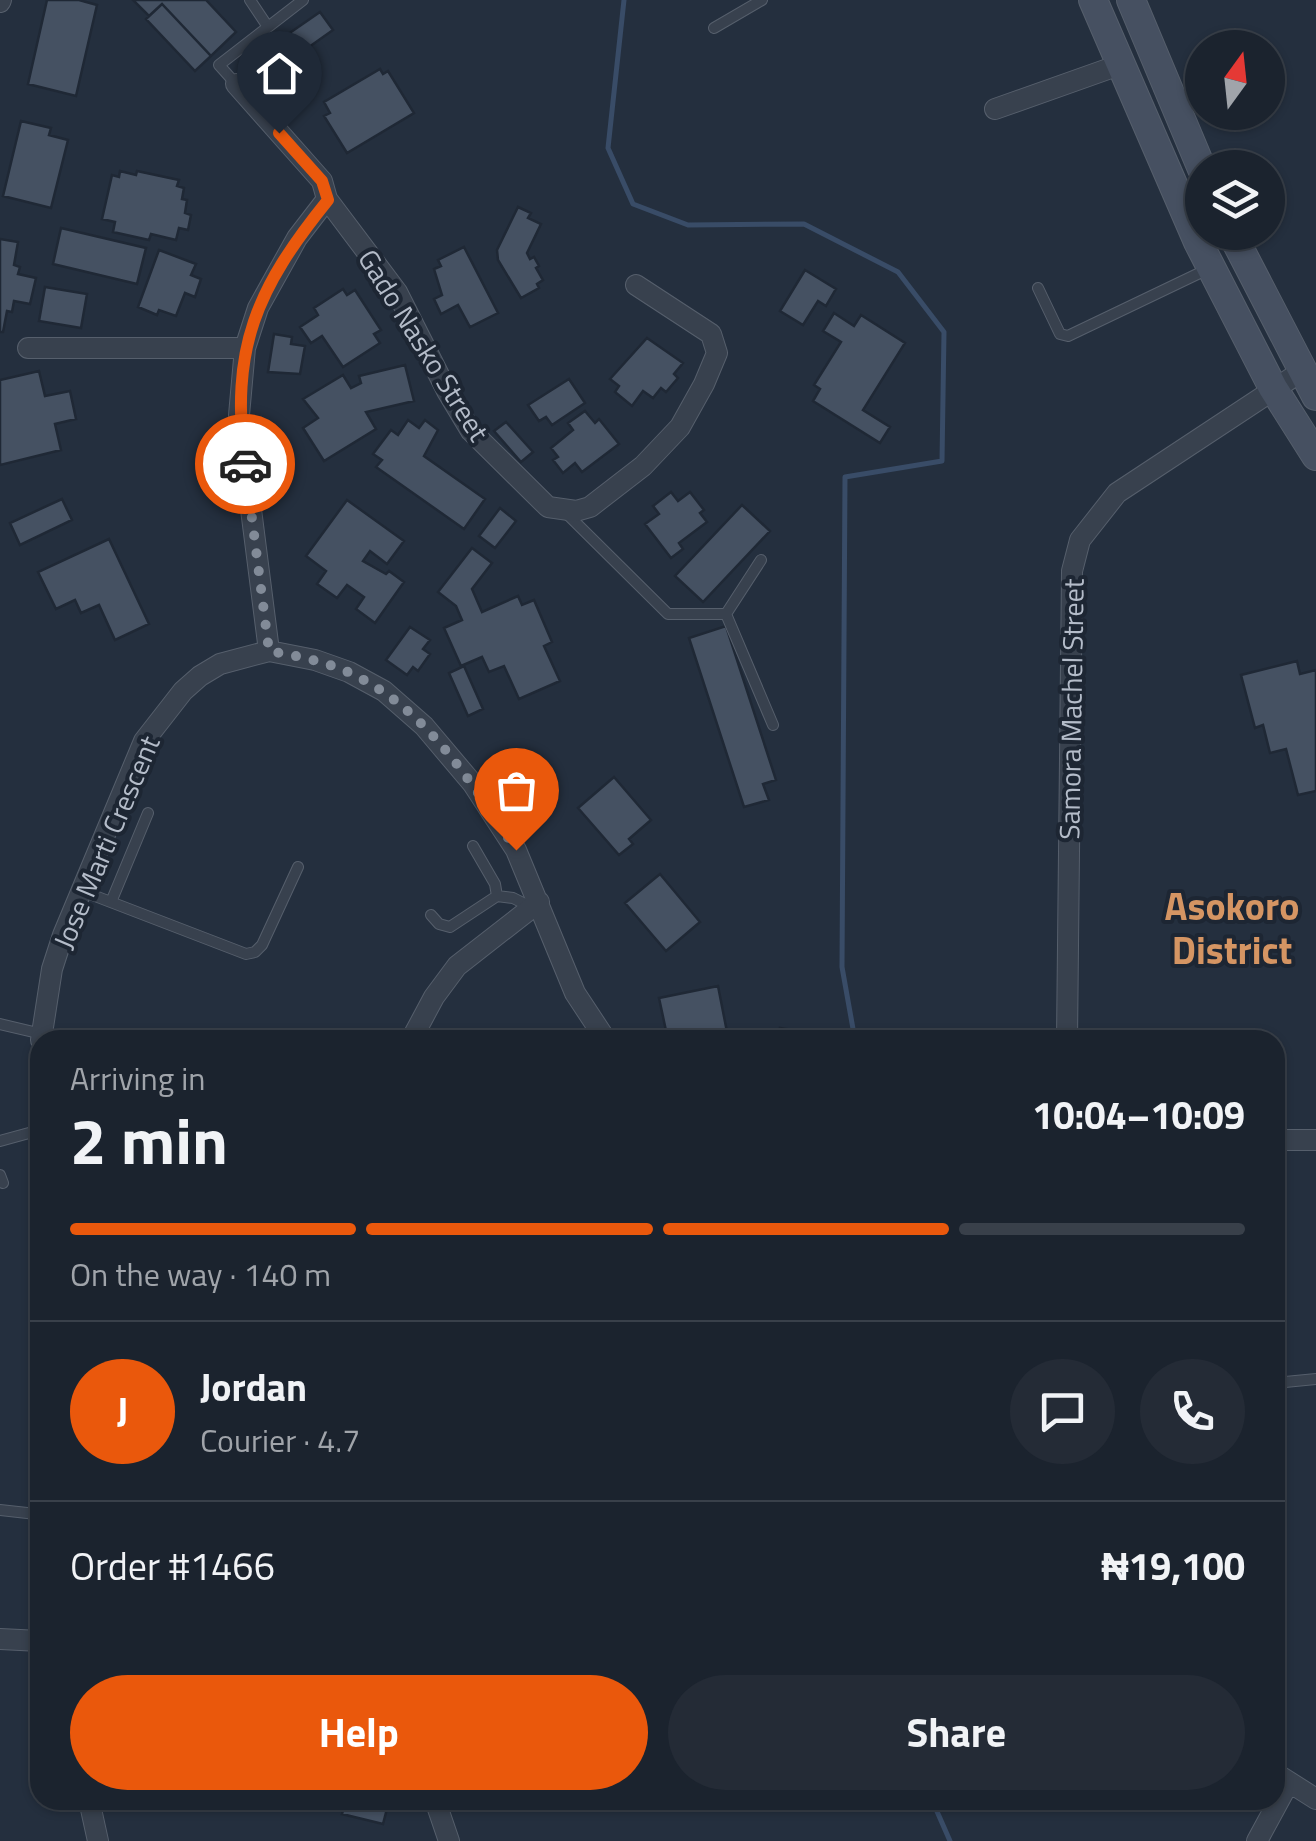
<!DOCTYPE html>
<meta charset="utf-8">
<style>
:root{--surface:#1b232e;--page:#242b36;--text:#f1f3f6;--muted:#a0a4aa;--line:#39404a;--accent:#ea580c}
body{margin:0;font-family:"Titillium Web",sans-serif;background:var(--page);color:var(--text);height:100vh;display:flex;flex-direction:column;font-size:38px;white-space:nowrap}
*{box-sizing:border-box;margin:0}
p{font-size:32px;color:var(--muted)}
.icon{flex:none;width:55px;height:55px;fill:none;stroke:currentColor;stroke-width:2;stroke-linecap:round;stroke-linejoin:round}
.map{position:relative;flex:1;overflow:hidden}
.sheet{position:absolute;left:30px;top:1030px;width:1255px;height:780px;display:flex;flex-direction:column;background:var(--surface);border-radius:30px;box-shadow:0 2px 8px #0004,0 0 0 2px var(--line)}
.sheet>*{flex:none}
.needle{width:65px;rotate:15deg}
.fabs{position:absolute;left:1185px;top:30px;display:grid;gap:20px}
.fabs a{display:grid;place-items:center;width:100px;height:100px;border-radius:50%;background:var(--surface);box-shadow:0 2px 8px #0004,0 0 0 2px var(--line);font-size:50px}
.pin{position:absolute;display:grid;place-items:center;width:85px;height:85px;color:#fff;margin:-102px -42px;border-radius:50% 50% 50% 0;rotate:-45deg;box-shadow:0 0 10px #0007}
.pin .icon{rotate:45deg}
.courier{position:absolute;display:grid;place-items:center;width:100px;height:100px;margin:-50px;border:8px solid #ea580c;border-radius:50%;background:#fff;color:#222;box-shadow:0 2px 12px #0007}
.overview em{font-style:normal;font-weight:700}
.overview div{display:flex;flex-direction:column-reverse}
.overview{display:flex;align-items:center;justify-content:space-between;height:170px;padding:0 40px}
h1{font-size:65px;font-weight:700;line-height:75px}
.bar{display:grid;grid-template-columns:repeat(4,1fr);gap:15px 10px;align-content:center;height:120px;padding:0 40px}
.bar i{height:12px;border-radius:8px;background:var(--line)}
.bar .active{background:var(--accent)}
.bar p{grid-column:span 4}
.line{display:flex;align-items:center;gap:25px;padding:0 40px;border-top:2px solid var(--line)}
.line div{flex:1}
.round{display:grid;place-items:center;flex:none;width:105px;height:105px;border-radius:52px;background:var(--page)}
.button{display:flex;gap:20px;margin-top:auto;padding:20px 40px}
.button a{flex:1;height:115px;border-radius:60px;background:var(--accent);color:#fff;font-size:40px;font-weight:700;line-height:115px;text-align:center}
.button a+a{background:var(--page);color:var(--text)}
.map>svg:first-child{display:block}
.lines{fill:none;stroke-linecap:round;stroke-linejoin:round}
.stream{stroke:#394c67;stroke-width:5}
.building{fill:#455162;stroke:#1f2835;stroke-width:2.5}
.lane-casing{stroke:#565f6c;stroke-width:12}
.street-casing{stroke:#565f6c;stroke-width:22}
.secondary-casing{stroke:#565f6c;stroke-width:30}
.lane{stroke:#38414e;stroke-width:10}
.street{stroke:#38414e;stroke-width:20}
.secondary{stroke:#465061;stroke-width:28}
.done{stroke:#828b98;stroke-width:10;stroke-dasharray:0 18}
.route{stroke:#ea580c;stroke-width:12}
.labels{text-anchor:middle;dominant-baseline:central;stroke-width:8;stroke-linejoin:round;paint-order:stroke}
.street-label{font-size:28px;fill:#b4bcc9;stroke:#1d2633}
.district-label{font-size:38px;font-weight:bold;fill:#d59563;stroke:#1d2633}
</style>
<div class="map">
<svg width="1316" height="1841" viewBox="0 0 1316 1841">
<rect width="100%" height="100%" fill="#242f3e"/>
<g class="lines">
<path class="stream" d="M624 0 608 148 633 204 688 225 804 224 898 272 944 332 942 461 845 477 842 967 855 1040
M932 1800 950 1841"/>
</g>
<path class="building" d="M47 0H79L97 5 76 96 28 84Z
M133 0H206L236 32 211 56 162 4 149 16Z
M162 4 211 56 195 71 146 19Z
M320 12 333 30 278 69 265 50Z
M380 69 383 74 388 71 414 113 347 153 324 116 330 113 324 102Z
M21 121 51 128 49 135 68 140 51 208 3 196Z
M120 171 136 175 137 171 179 180 177 186 184 188 182 199 187 200 185 213 191 215 188 230 179 228 176 240 151 234 149 240 113 232 115 222 102 219 112 175 119 177Z
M518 207 531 213 528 218 541 224 527 253 530 259 534 257 539 266 536 268 543 280 537 284 539 288 521 298 498 260 497 250Z
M61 228 146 248 137 284 53 264Z
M0 239 18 242 14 265 20 267 18 274 36 278 30 304 14 301 12 312 7 311 3 332H0Z
M464 247 498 313 470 327 458 305 441 314 434 299 442 295 434 269 441 266 438 260Z
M159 250 196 264 191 275 201 279 195 297 185 293 176 316 159 310 157 315 138 307Z
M805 270 836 289 826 306 818 301 803 325 780 311Z
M45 287 87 294 81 328 39 321Z
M343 289 347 295 355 290 381 330 374 334 380 343 343 367 322 336 311 343 300 327 318 315 314 308Z
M834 313 854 326 861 315 905 343 863 410 890 427 880 443 813 401 820 389 814 385 841 342 823 331Z
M274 334 292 337 291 344 305 346 300 374 268 372Z
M647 338 683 363 674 374 678 378 666 392 661 388 653 398 643 391 632 406 615 392 619 386 610 379Z
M405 365 414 401 366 412 376 429 324 461 303 428 318 418 303 399 343 375 351 388 361 383 359 376Z
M39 371 45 396 70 391 76 419 55 424 61 450 0 465V380Z
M569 379 585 403 552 425 546 417 539 421 528 405Z
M585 411 595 423 599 419 619 444 582 472 575 463 563 473 553 460 558 457 551 448 573 430 568 423Z
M408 420 419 428 425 420 438 430 424 456 485 499 464 529 376 467 382 460 373 454 391 430 398 435Z
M506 422 533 452 521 462 494 431Z
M671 492 678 501 690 492 704 510 700 513 707 522 679 543 683 549 671 558 645 524 659 514 653 506Z
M62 499 72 520 20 545 10 523Z
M347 500 404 541 387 564 370 551 363 561 386 574 389 571 404 582 375 623 356 609 364 597 347 585 337 598 317 584 326 571 306 556Z
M742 505 770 531 703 602 675 576Z
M500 508 516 521 495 548 479 536Z
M109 539 149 624 115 640 99 605 81 613 75 600 56 609 38 572Z
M472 548 492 563 472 589 482 612 518 596 522 605 534 600 552 642 544 646 560 681 519 699 504 666 489 672 482 657 461 666 444 628 462 620 456 606 438 592Z
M726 626 776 780 763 784 769 800 744 807 689 638Z
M410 627 430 640 423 649 430 654 418 671 413 667 407 675 386 660Z
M1297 661 1300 674 1316 670V791L1298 795 1286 749 1270 753 1263 725 1255 728 1241 675Z
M464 666 483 709 468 716 449 673Z
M614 777 651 820 629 839 633 844 619 855 578 808Z
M660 874 700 922 666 951 625 903Z
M718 986 728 1037 668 1040 659 998Z
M780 1028 804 1032 803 1038 811 1040H765L767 1031 779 1034Z
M346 1800 389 1801 383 1824 342 1814Z"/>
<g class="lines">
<g class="lane-casing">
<path id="lane" d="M250 0 268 27
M714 28 762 0
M236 84 219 65 303 0
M1038 288 1060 334 1068 336 1210 268
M565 512 668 614H726L773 725
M726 614 761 560
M473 846 495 884 497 896
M82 891 246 954 255 952 262 945 298 867
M111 902 148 813
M431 915 439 924 450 927 497 896 513 898 531 907
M0 1024 42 1034
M0 1141 40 1130
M0 1175 3 1183
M1275 1383 1316 1379
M0 1510 36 1514 37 1551 40 1554"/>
</g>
<g class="street-casing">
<path id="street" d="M0 2 1 0
M236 84 322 181 327 199 397 292 447 391 471 431 548 507 576 511 590 507 643 466 680 427 704 384 717 353 711 334 636 285
M995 109 1122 64
M28 348H245
M269 651 239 415 245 348 258 308 297 238 327 199
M41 1040 52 969 63 935 144 741 183 691 200 676 220 664 269 651 315 660 349 672 384 691 424 726 473 784 516 850 575 993 606 1040
M411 1040 434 997 457 966 539 902
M1067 1040 1072 571 1080 540 1117 493 1302 371
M1275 1140H1316
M0 1639 40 1641
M1275 1773 1316 1799
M89 1800 98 1841
M435 1800 449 1841
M1257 1841 1289 1782"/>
</g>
<g class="secondary-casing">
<path id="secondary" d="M1093 0 1198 242 1273 388 1316 456
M1131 0 1202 169
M1231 232 1316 396"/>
</g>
<use href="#lane" class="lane"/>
<use href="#street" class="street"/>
<use href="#secondary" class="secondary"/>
</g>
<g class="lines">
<path class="done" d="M245 464 269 651C297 656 324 661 350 673 426 708 472 783 516 850"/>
<path class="route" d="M245 464C230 348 256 289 328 200L322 181 279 133"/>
</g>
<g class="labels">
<g class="street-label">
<text transform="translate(424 345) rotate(58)">Gado Nasko Street</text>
<text transform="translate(1071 709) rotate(-89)">Samora Machel Street</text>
<text transform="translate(106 842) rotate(-67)">Jose Marti Crescent</text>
</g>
<g class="district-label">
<text x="1232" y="906">Asokoro<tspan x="1232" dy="44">District</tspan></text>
</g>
</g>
</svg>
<div class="fabs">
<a><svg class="needle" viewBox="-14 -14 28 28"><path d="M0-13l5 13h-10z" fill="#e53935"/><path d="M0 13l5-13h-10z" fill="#a0a4aa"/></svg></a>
<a><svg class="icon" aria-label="layers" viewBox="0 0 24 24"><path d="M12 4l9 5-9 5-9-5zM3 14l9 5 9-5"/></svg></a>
</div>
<div class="pin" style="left:516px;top:850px;background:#ea580c"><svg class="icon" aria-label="bag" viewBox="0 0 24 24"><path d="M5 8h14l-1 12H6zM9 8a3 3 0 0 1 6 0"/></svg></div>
<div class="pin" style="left:279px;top:133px;background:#1f2937"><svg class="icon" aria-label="home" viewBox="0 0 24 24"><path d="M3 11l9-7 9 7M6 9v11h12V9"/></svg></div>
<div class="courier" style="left:245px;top:464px"><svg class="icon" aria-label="car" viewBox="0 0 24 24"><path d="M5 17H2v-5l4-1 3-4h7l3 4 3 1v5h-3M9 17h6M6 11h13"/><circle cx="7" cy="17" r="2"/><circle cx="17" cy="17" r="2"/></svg></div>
<section class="sheet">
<div class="overview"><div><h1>2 min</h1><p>Arriving in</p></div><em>10:04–10:09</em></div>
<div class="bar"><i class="active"></i><i class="active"></i><i class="active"></i><i></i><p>On the way · 140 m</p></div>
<div class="line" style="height:180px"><b class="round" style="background:var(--accent);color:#fff">J</b><div><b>Jordan</b><p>Courier · 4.7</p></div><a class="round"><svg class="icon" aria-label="chat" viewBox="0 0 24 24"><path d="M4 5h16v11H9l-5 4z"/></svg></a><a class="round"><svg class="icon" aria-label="phone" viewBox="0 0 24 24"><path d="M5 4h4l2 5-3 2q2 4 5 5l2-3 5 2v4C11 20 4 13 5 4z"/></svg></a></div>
<div class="line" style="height:130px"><div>Order #1466</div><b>₦19,100</b></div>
<div class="button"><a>Help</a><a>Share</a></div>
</section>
</div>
